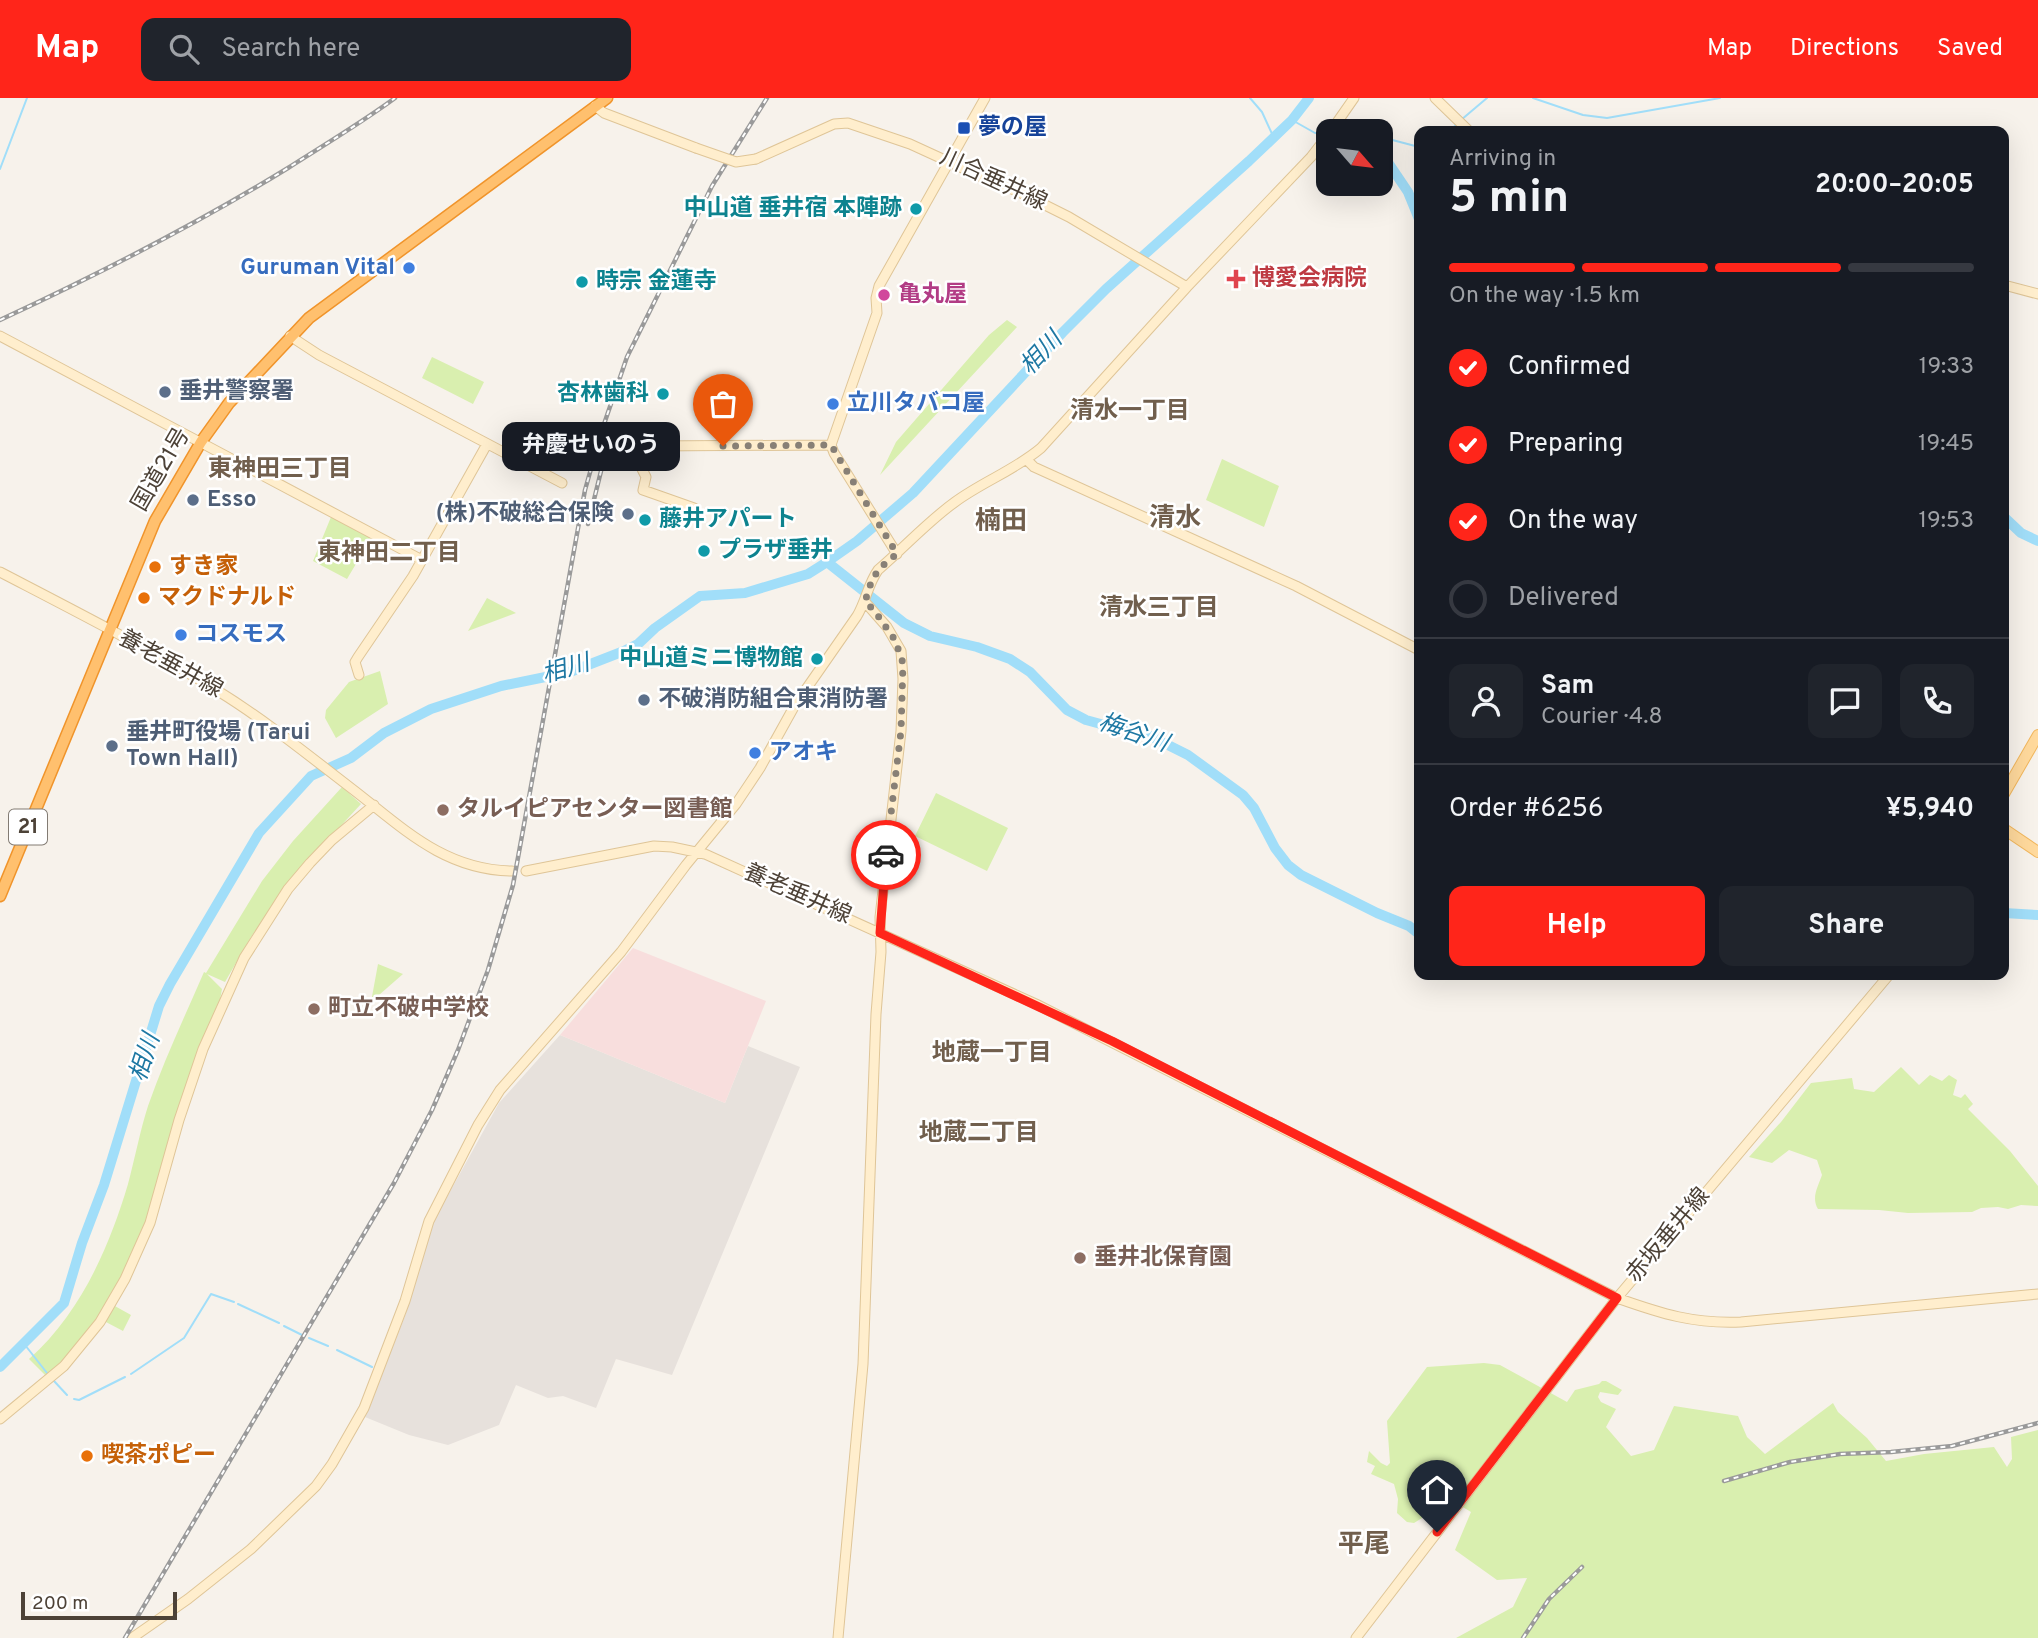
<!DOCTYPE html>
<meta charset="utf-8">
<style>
:root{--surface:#171b24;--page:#20242c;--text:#f1f3f6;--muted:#9ea1a6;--line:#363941;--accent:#ff251a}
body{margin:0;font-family:Overpass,"Noto Sans JP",sans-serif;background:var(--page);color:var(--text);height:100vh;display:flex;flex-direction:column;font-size:26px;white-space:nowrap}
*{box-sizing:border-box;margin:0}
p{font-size:23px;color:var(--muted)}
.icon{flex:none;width:38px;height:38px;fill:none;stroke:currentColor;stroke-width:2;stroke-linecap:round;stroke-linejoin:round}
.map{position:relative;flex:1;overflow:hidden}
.drawer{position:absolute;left:1414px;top:28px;width:595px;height:854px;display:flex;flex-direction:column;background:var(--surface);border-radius:14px;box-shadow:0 7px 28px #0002}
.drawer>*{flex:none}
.needle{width:46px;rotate:118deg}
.buttons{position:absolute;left:1316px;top:21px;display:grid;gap:14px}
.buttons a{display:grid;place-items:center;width:77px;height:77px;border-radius:14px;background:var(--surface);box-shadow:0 7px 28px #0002;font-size:35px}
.scale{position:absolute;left:21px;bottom:18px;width:156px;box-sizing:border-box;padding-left:7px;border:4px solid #4d4237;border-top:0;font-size:19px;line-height:24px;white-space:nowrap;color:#4d4237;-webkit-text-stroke:5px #fff;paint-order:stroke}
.pin{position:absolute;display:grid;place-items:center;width:60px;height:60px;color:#fff;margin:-72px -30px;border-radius:50% 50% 50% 0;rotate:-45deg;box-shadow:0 0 7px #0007}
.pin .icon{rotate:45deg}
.courier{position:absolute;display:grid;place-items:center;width:70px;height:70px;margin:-35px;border:5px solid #ff251a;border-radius:50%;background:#fff;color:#222;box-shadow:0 2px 9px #0007}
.bubble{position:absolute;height:49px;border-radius:14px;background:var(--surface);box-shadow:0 7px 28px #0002;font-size:23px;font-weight:700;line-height:49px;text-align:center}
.headline em{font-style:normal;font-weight:700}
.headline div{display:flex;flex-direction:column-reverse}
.headline{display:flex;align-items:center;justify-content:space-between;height:119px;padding:0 35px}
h1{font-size:46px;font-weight:700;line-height:52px}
.bar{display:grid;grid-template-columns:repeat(4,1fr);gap:10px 7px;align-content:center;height:84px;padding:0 35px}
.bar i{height:9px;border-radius:5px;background:var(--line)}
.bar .current{background:var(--accent)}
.bar p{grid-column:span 4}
.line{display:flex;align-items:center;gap:18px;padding:0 35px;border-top:2px solid var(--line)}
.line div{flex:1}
.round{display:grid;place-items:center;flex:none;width:74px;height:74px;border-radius:14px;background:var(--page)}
ol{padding:0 35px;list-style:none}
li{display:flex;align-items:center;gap:21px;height:77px}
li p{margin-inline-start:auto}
li .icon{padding:7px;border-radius:50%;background:var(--accent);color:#fff;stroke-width:4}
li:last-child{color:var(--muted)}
li i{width:38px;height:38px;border:4px solid var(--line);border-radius:50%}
.button{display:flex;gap:14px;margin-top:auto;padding:14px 35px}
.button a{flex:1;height:80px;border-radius:14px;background:var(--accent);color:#fff;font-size:28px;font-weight:700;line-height:80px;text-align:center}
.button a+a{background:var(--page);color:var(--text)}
header{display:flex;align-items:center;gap:42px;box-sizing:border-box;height:98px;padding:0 35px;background:var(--accent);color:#fff}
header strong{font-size:33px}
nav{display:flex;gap:38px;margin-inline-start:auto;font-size:24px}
.search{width:490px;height:63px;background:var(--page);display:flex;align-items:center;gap:18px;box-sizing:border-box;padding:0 24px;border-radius:14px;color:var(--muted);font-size:26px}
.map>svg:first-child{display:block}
.industrial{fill:#e7e1dc}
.medical{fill:#f8dedd}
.green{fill:#d9efaf}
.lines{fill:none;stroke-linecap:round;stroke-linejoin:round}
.stream{stroke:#a1def9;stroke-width:2}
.river{stroke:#a1def9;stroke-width:10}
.secondary-casing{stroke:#dfc597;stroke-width:11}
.primary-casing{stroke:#f2b75d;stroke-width:12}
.highway-casing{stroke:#f0942b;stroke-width:13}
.secondary{stroke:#ffeecd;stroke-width:9}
.primary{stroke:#ffd99c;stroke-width:10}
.highway{stroke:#ffc06e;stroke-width:10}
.rail-casing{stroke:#9a9a9a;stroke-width:4.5}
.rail{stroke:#fff;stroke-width:2;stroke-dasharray:5;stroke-linecap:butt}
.secondary-bridge-casing{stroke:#dfc597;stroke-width:11;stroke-linecap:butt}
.secondary-bridge{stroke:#ffeecd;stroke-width:9}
.done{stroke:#888076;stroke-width:7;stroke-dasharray:0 12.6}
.route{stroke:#ff251a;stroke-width:9}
.transit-dot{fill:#1a4fb4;stroke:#fff;stroke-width:2.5}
.culture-dot{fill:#0f9aa8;stroke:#fff;stroke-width:2.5}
.shop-dot{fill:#3f7fe0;stroke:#fff;stroke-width:2.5}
.health-dot{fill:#e0444e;stroke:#fff;stroke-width:2.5}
.hotel-dot{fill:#d1479c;stroke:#fff;stroke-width:2.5}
.service-dot{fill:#5c6f8a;stroke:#fff;stroke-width:2.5}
.food-dot{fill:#e8710a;stroke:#fff;stroke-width:2.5}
.education-dot{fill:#8d6e63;stroke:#fff;stroke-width:2.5}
.labels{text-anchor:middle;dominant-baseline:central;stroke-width:5;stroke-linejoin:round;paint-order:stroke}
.shield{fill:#fff;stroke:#827b73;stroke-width:2}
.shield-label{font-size:21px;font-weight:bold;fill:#4d4237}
.transit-label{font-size:23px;font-weight:bold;fill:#164399;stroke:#fff;text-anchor:start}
.street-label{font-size:23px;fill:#4d4237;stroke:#fff}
.culture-label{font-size:23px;font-weight:bold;fill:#0d838f;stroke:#fff;text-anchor:end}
.shop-label{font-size:23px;font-weight:bold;fill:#366cbe;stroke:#fff;text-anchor:start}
.health-label{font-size:23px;font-weight:bold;fill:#be3a42;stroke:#fff;text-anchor:start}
.hotel-label{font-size:23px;font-weight:bold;fill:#b23c85;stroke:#fff;text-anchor:start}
.service-label{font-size:23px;font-weight:bold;fill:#4e5e75;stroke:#fff;text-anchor:start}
.food-label{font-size:23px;font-weight:bold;fill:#c56008;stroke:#fff;text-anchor:start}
.education-label{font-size:23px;font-weight:bold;fill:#785e54;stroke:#fff;text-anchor:start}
.water-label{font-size:24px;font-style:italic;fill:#1e78a3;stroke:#fff}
.neighbourhood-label{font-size:24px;font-weight:bold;fill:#715f4d;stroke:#fff}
.quarter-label{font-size:26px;font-weight:bold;fill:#715f4d;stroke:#fff}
</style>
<header>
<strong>Map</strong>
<div class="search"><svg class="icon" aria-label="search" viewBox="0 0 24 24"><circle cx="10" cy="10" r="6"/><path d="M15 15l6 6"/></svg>Search here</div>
<nav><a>Map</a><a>Directions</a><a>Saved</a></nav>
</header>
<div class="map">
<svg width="2038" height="1540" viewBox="0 0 2038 1540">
<rect width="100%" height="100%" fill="#f7f2eb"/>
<path class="industrial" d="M560 937 725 1005 748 948 800 969 672 1277 616 1261 596 1310 563 1298 548 1300 516 1287 499 1327 448 1347 409 1337 365 1319 405 1218 419 1173 426 1137 499 1005Z"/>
<path class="medical" d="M633 850 766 903 725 1005 560 937Z"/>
<path class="green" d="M1007 222 1017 229 880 377 896 344 989 237Z
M432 259 484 284 473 306 422 280Z
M1222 361 1279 388 1264 429 1206 402Z
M331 419 372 439 347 481 313 463Z
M487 500 516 515 468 533Z
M380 573 388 606 336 640 325 620 326 612 349 584Z
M342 689 361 706 289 784 251 839 225 884 207 876 222 891 220 902C205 947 190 993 175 1038 147 1125 116 1216 47 1279L29 1261C80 1216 109 1150 128 1086 135 1060 140 1033 148 1008 164 962 185 918 204 874L206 875 262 783 293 743Z
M936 695 1008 730 987 773 915 738Z
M378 866 403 876 371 904Z
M1901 969 1919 987 1930 977 1942 983 1949 977 1957 982 1953 997 1961 1000 1965 996 1973 1006 1968 1011 2010 1053 2038 1088V1108L2021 1107 2008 1111 1998 1109 1981 1110 1972 1114 1908 1115 1879 1112 1818 1111C1811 1099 1818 1089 1822 1077L1817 1062 1789 1052 1772 1065 1749 1059 1781 1024 1811 985 1852 980 1854 991 1874 994Z
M113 1207 131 1217 123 1233 104 1223Z
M1484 1265 1500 1267 1567 1304 1575 1292 1599 1286 1602 1283H1606L1622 1292 1618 1297 1600 1294 1598 1299 1601 1304 1616 1311 1606 1329 1631 1358 1654 1352 1674 1308 1738 1318 1747 1339 1765 1356 1833 1305 1838 1314 1867 1340 1886 1363 1924 1356 1994 1349 2007 1369 2012 1361 2011 1339 2038 1332V1540H1456L1513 1509 1527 1480 1497 1482 1455 1452 1471 1414 1451 1402 1414 1425 1407 1424 1397 1415 1398 1401 1394 1386 1371 1376 1375 1368 1367 1364 1369 1353 1381 1365 1387 1368 1390 1365 1387 1323 1427 1269Z"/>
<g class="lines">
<path class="stream" d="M1250 0 1262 14 1273 38
M1533 0 1583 17 1607 20 1720 0
M1292 22 1315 35H1324
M1461 22 1487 0
M1450 33 1457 26
M1381 39 1419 49
M0 71 27 0
M1414 110 1419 108
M238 1206 279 1225
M284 1228 302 1237
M309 1240 328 1248
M25 1247 47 1275
M337 1252 372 1269
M131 1276 184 1240 211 1196 234 1204
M54 1283 67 1297
M74 1301 79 1302 125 1279"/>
<path class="river" d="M1381 54 1408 94 1419 121
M2004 419 2021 435 2038 443
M827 464 904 525 930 538 977 549 1010 561 1030 574 1067 612 1086 622 1108 628 1140 633 1188 657 1243 697 1254 710 1275 750 1288 767 1301 777 1377 815 1409 828 1419 836
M2004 815 2038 817
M0 1269 64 1205 82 1145 104 1087 159 908 170 886 259 735 311 678 351 660 384 635 431 611 501 588 570 574 624 553 638 546 655 530 700 498 745 495 808 476 827 464 857 443 913 395 1063 234 1106 191 1249 63 1292 22 1309 0"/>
<g class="secondary-casing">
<path id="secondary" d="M1435 0 1469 33
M595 8 604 15 696 50
M1331 33 1354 0
M756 61 834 26 848 25 910 46 982 79 1019 94 1069 119 1187 189
M2004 187 2038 196
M0 238 422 462
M290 238 319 257 562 385
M831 347 877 215 876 200 879 188 985 0
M831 347 834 355 897 456
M1027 362 1034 369 1296 488 1419 552
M694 410 643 392 646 379 642 371 648 348 831 347
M0 474C73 512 148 550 218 593 265 622 308 657 351 690 402 729 443 772 512 773
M359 577 355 564 358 559 413 478 487 346
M526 773 654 748 672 749 705 756 1036 906 1617 1200C1662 1216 1694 1226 1741 1224L2038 1196
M0 1321 64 1268 100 1224 125 1181 150 1125 179 1022 203 951 244 860 288 791 310 765 332 742 374 707
M132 1540 188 1501 251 1451 316 1388 332 1366 364 1310 405 1203 429 1123 478 1027 500 992 621 854 686 767 736 706 760 670 795 607 857 518C866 503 868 486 878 472 904 450 927 424 955 404 982 384 1015 372 1041 350L1187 189 1311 59 1328 37
M838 1540 863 1266 876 916 881 854 880 819 901 633 903 581 901 553 887 529 865 504
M1356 1540 1617 1200 1889 877"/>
</g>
<g class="primary-casing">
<path id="primary" d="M2004 696 2038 637
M2004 731 2038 754"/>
</g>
<g class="highway-casing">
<path id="highway" d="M0 798 155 423 201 344 229 305 309 220 607 0"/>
</g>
<use href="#secondary" class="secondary"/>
<use href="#primary" class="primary"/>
<use href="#highway" class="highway"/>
<g class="rail-casing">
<path id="rail" d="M0 222C99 176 195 127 288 70 324 47 361 25 395 0
M588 426 603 365
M1724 1383 1790 1364 1840 1356 1891 1354 1952 1348 2038 1325
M125 1540 394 1085 432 1012 458 952 488 872 513 787 585 392 602 332 627 259 712 88 767 0
M1523 1540 1549 1501 1582 1469"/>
</g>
<use href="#rail" class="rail"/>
<g class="secondary-bridge-casing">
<path id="secondary-bridge" d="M696 50 736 64 756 61"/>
</g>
<use href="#secondary-bridge" class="secondary-bridge"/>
</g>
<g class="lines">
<path class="done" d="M723 348 831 347 897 456C875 472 872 479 865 504L874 512 895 542 903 565 901 633 886 757"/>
<path class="route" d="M886 757 880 835 1112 943 1617 1200 1437 1434"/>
</g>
<rect class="transit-dot" x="957" y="23" width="14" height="14" rx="3.5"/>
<g class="culture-dot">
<circle cx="916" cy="111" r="7"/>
<circle cx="582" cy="184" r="7"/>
<circle cx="663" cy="296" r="7"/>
<circle cx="645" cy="422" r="7"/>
<circle cx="704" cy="453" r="7"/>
<circle cx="817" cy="561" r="7"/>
</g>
<g class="shop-dot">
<circle cx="409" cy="170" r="7"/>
<circle cx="833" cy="306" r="7"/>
<circle cx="181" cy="537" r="7"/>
<circle cx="755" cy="655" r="7"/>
</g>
<path class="health-dot" d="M1232.5 170.5h7v7h7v7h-7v7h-7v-7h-7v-7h7z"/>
<circle class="hotel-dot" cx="884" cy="197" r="7"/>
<g class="service-dot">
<circle cx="165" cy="294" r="7"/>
<circle cx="193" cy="402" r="7"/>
<circle cx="628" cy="416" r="7"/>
<circle cx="644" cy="602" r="7"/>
<circle cx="112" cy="648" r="7"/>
</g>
<g class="food-dot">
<circle cx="155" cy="469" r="7"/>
<circle cx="144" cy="500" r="7"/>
<circle cx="87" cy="1358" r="7"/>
</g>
<g class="education-dot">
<circle cx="443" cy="712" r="7"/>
<circle cx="314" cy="911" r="7"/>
<circle cx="1080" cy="1160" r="7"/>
</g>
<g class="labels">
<rect class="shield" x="9" y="711.5" width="38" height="35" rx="5"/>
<g class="shield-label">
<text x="28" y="729">21</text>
</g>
<g class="transit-label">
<text x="978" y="30">夢の屋</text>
</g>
<g class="street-label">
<text transform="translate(993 83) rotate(25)">川合垂井線</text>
<text transform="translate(162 372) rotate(-60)">国道21号</text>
<text transform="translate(170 567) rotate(29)">養老垂井線</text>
<text transform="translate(797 797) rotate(24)">養老垂井線</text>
<text transform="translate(1669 1138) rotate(-50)">赤坂垂井線</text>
</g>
<g class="culture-label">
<text x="902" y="111">中山道 垂井宿 本陣跡</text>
<text x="596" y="184" text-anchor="start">時宗 金蓮寺</text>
<text x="649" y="296">杏林歯科</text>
<text x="659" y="422" text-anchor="start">藤井アパート</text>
<text x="718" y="453" text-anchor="start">プラザ垂井</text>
<text x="803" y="561">中山道ミニ博物館</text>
</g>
<g class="shop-label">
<text x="395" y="170" text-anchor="end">Guruman Vital</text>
<text x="847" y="306">立川タバコ屋</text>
<text x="195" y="537">コスモス</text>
<text x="769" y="655">アオキ</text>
</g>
<g class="health-label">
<text x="1252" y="181">博愛会病院</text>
</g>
<g class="hotel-label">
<text x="898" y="197">亀丸屋</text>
</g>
<g class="service-label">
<text x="179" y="294">垂井警察署</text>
<text x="207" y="402">Esso</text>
<text x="614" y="416" text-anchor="end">(株)不破総合保険</text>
<text x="658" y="602">不破消防組合東消防署</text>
<text x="126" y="635">垂井町役場 (Tarui<tspan x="126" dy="26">Town Hall)</tspan></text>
</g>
<g class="food-label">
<text x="169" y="469">すき家</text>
<text x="158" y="500">マクドナルド</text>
<text x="101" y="1358">喫茶ポピー</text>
</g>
<g class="education-label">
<text x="457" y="712">タルイピアセンター図書館</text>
<text x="328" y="911">町立不破中学校</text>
<text x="1094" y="1160">垂井北保育園</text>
</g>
<g class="water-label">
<text transform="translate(1042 256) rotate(-47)">相川</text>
<text transform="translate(566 572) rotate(-16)">相川</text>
<text transform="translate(1133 636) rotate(19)">梅谷川</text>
<text transform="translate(146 960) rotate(-72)">相川</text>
</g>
<g class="neighbourhood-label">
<text x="1130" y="314">清水一丁目</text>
<text x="280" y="372">東神田三丁目</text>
<text x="389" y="456">東神田二丁目</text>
<text x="1159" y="511">清水三丁目</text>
<text x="992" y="956">地蔵一丁目</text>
<text x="979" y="1036">地蔵二丁目</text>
</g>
<g class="quarter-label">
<text x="1175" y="421">清水</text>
<text x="1001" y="424">楠田</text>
<text x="1364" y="1447">平尾</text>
</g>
</g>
</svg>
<div class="buttons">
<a><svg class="needle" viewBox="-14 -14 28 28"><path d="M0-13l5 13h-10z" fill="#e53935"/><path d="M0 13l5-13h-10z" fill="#9ea1a6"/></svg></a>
</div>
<div class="scale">200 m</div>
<div class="pin" style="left:723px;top:348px;background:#ea580c"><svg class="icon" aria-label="bag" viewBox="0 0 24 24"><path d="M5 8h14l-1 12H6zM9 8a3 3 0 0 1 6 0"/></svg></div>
<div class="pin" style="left:1437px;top:1434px;background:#1f2937"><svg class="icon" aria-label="home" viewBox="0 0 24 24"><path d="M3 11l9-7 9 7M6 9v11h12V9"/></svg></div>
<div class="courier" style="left:886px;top:757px"><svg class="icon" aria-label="car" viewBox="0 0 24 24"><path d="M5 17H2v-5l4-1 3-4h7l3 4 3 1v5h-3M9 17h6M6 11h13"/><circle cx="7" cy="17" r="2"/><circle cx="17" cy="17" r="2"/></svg></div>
<div class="bubble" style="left:502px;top:324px;width:178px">弁慶せいのう</div>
<section class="drawer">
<div class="headline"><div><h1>5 min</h1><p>Arriving in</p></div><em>20:00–20:05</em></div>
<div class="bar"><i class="current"></i><i class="current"></i><i class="current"></i><i></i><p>On the way · 1.5 km</p></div>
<ol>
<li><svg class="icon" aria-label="check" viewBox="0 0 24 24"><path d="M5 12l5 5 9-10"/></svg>Confirmed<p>19:33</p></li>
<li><svg class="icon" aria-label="check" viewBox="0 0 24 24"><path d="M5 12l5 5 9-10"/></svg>Preparing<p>19:45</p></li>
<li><svg class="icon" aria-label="check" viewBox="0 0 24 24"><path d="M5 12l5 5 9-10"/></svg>On the way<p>19:53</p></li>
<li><i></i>Delivered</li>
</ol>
<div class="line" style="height:126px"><a class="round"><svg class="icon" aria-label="person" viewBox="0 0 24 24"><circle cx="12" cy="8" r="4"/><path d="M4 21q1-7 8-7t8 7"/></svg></a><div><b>Sam</b><p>Courier · 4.8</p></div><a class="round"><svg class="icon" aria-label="chat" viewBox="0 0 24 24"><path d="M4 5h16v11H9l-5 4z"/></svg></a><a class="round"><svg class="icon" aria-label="phone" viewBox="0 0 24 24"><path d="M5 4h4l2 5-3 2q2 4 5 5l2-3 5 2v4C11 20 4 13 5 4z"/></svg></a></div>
<div class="line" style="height:91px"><div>Order #6256</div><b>¥5,940</b></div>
<div class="button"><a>Help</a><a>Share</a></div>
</section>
</div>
